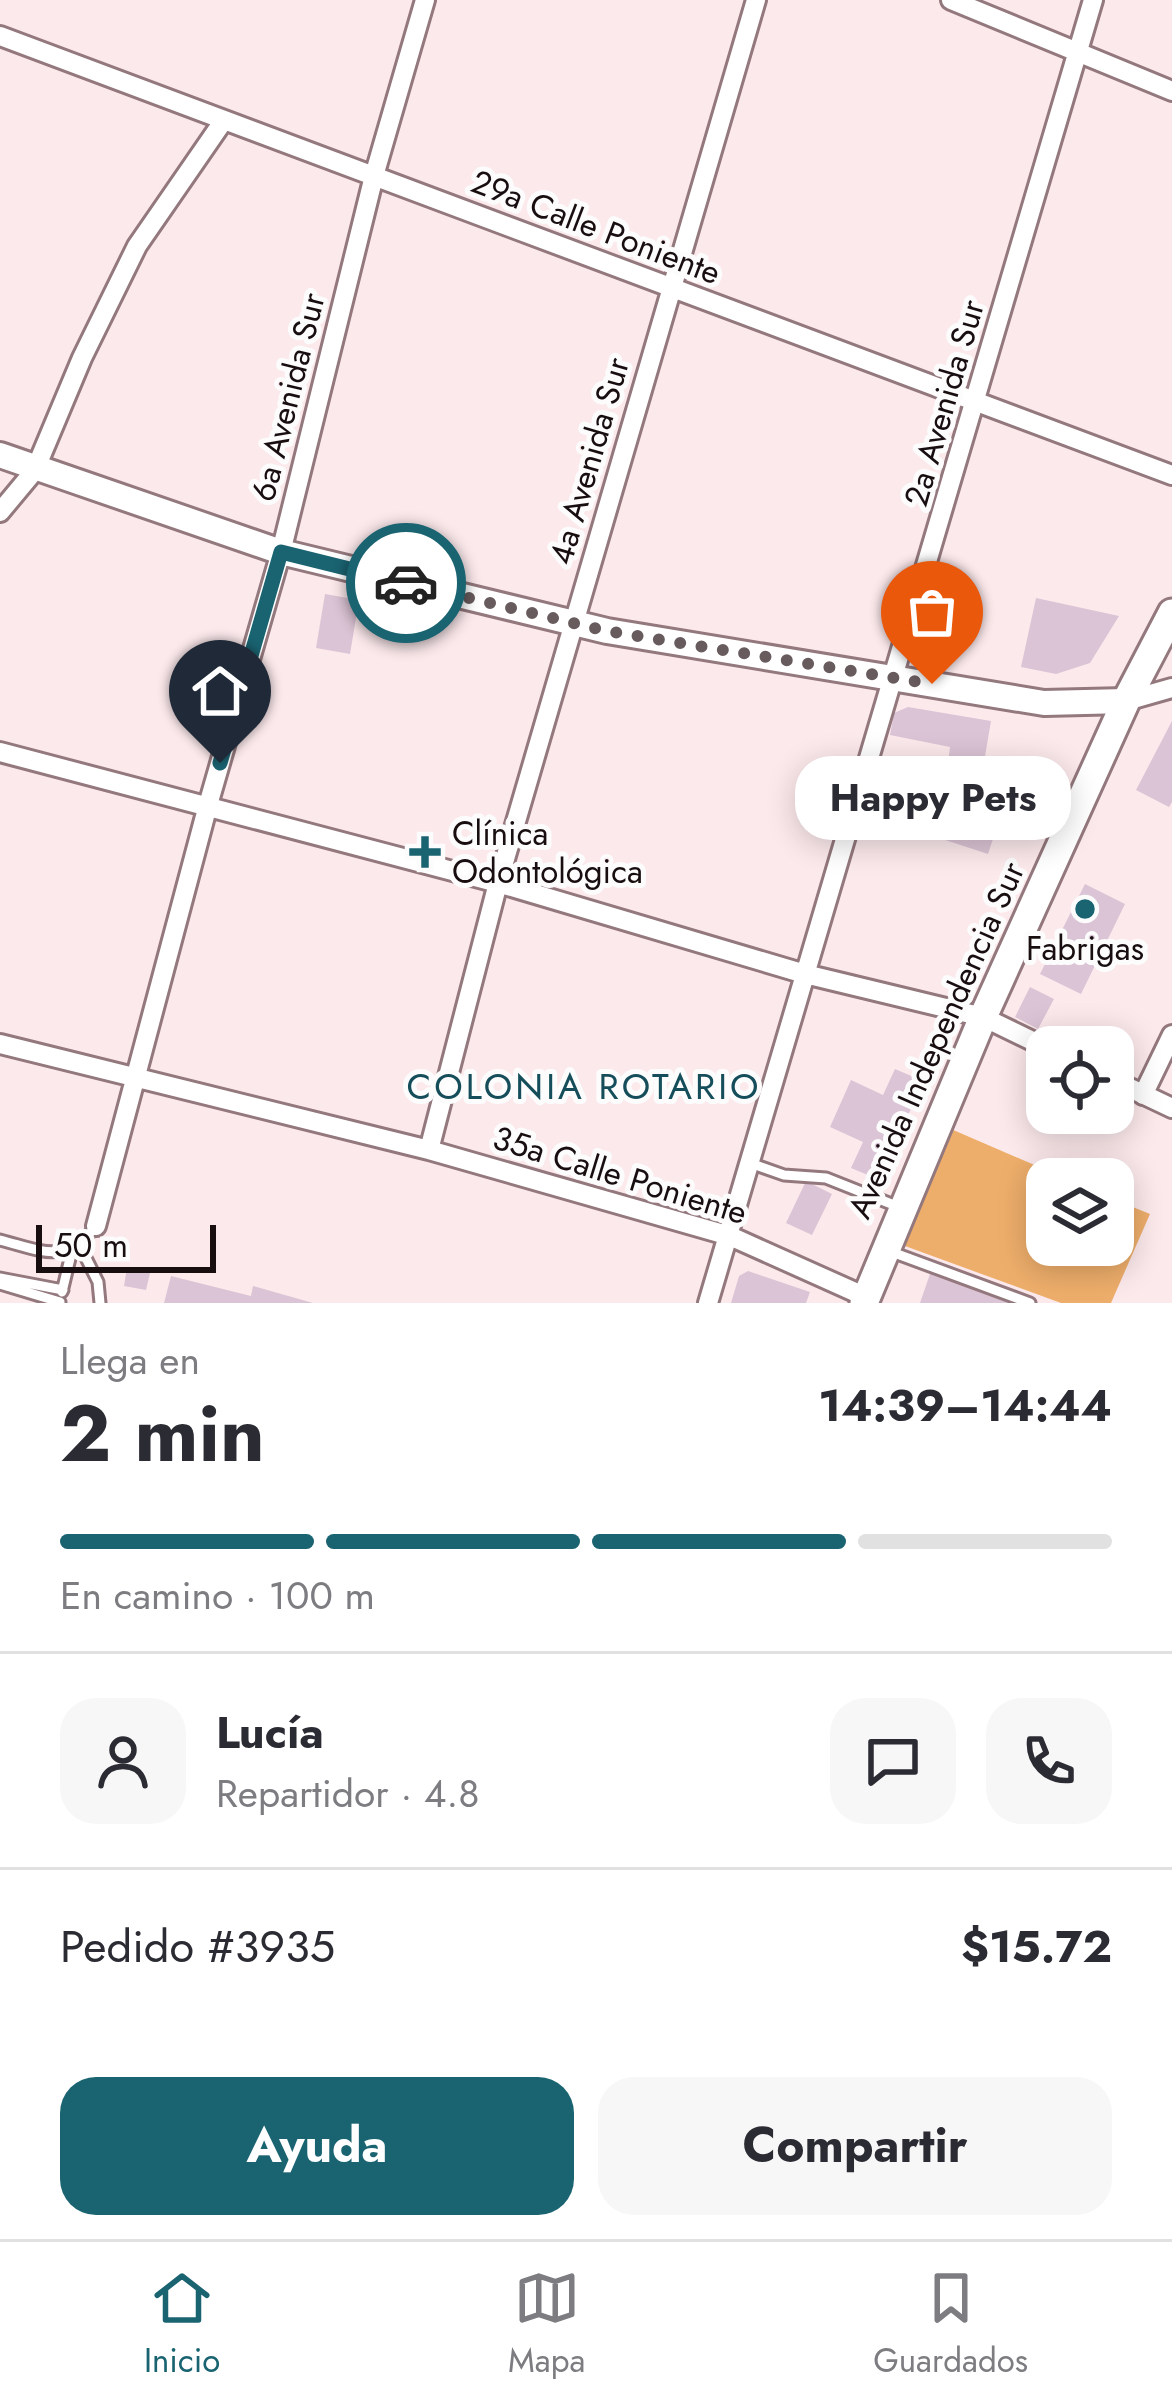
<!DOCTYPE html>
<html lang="es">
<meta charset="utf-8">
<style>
:root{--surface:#fff;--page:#f7f7f7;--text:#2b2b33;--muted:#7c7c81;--line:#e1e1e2;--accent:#1a6371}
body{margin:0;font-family:Jost,sans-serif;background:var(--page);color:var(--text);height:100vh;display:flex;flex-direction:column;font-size:45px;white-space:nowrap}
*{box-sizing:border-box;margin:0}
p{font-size:39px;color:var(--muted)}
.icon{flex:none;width:66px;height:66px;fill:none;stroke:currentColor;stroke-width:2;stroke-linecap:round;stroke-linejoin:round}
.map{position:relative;height:1303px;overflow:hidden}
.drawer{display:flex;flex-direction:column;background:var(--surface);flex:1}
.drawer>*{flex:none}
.tools{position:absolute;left:1026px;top:1026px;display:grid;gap:24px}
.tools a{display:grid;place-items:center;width:108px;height:108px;border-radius:24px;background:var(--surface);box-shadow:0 6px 30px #0003;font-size:60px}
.scale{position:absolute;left:36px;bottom:30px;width:180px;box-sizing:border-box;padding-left:12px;border:6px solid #180e10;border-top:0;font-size:33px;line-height:42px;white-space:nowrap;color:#180e10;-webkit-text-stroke:9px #fcfcfc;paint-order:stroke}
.pin{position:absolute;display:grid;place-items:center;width:102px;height:102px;color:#fff;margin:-123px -51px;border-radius:50% 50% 50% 0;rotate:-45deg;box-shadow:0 0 12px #0007}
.pin .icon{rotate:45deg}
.courier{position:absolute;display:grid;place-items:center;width:120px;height:120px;margin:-60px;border:9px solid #1a6371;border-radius:50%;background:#fff;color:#222;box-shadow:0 3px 15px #0007}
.bubble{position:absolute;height:84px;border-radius:36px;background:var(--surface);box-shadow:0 6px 30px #0003;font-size:39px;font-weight:700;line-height:84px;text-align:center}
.head em{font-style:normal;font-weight:700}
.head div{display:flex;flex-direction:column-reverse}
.head{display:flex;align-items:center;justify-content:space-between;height:204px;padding:0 60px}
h1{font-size:78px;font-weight:700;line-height:90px}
.bar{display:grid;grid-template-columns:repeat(4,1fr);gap:18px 12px;align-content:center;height:144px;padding:0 60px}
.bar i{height:15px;border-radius:9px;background:var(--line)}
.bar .current{background:var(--accent)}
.bar p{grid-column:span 4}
.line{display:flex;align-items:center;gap:30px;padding:0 60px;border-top:3px solid var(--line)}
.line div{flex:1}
.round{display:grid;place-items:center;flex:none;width:126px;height:126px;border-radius:36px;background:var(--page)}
.action{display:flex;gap:24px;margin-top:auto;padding:24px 60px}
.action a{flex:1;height:138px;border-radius:36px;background:var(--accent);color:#fff;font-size:48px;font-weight:700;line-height:138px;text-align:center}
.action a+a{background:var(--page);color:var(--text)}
.tabs{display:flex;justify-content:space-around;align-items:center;height:168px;border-top:3px solid var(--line);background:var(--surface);font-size:33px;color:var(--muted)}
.tabs a{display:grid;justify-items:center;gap:6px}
.tabs .current{color:var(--accent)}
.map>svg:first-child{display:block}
.green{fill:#eeae6b}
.building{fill:#dbc4d5}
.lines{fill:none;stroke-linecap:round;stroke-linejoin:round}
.service-casing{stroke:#93787d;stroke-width:15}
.minor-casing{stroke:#93787d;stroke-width:24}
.tertiary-casing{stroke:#93787d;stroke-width:30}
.secondary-casing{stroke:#93787d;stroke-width:33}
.service{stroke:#fff;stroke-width:9}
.minor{stroke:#fff;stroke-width:18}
.tertiary{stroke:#fff;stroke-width:24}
.secondary{stroke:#fff;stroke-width:27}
.done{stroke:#685b5d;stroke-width:12;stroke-dasharray:0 21.6}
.route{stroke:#1a6371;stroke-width:15}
.poi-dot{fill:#1a6371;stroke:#fcfcfc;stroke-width:4.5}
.labels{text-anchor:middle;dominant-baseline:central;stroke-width:10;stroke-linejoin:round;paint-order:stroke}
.street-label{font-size:33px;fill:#180e10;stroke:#fcfcfc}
.poi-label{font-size:33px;fill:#180e10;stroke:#fcfcfc;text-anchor:start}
.neighbourhood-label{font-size:36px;letter-spacing:3px;fill:#154e5a;stroke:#fcfcfc}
</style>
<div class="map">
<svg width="1172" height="1303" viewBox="0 0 1172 1303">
<rect width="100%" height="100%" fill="#fce9ec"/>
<path class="green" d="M951 1129 1067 1179H1047V1245H1113V1199L1150 1214 1111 1303H1061L905 1246Z"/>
<path class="building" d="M325 594 359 600 350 654 316 648Z
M1036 598 1119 616 1090 663 1056 674 1021 667Z
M908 707 991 721 983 768 948 763 950 747 890 735 894 713Z
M1172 721V802L1169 807 1136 790Z
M943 813 996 830 988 854 936 837Z
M1085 884 1125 904 1081 994 1040 974Z
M1030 987 1054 999 1038 1029 1015 1017Z
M895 1069 923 1081 880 1180 851 1168 863 1142 830 1127 851 1080 883 1095Z
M806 1181 832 1194 812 1235 786 1223Z
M127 1268 150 1273 146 1290 124 1286Z
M748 1271 810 1292 806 1303H731L739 1276Z
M931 1271 1010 1303H920Z
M171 1276 251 1296 253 1286 313 1303H164Z"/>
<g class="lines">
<g class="service-casing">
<path id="service" d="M750 1163 784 1175 826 1178 899 1207
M0 1240C43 1251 65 1265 96 1226
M80 1246 98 1282 100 1303
M889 1251 1030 1303
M0 1278 63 1290
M0 1284 60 1302
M62 1292 72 1250"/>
</g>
<g class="minor-casing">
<path id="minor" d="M951 0 1172 91
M0 36 1172 475
M0 512 35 470 82 358 137 246 224 120
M1126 701 1172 688
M0 752 498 883 805 974 983 1017 1047 1048
M0 1044 429 1150 730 1236 866 1297
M1113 1080 1172 1108
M1143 1095 1172 1035
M429 1150 498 883 756 0
M96 1226 208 805 281 552 374 176 425 0
M708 1303 1093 0"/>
</g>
<g class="tertiary-casing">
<path id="tertiary" d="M0 455 281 552 607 631 1044 703 1126 701"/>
</g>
<g class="secondary-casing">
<path id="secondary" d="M864 1303 983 1017 1126 701 1172 613"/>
</g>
<use href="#service" class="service"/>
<use href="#minor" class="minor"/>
<use href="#tertiary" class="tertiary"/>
<use href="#secondary" class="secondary"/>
</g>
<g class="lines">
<path class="done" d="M406 583 607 631 932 684"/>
<path class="route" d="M220 763 281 552 406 583"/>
</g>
<g class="poi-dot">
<path d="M419 834h12v12h12v12h-12v12h-12v-12h-12v-12h12z"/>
<circle cx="1085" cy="909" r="12"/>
</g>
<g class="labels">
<g class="street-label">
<text transform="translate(596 227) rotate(21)">29a Calle Poniente</text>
<text transform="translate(288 397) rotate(-76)">6a Avenida Sur</text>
<text transform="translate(944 403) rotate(-74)">2a Avenida Sur</text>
<text transform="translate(589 461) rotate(-74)">4a Avenida Sur</text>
<text transform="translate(936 1040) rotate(-66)">Avenida Independencia Sur</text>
<text transform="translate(620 1175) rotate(17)">35a Calle Poniente</text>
</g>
<g class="poi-label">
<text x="452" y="833">Clínica<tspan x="452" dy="38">Odontológica</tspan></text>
<text x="1085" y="948" text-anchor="middle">Fabrigas</text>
</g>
<g class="neighbourhood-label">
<text x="584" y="1086">COLONIA ROTARIO</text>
</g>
</g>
</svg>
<div class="tools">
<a><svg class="icon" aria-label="locate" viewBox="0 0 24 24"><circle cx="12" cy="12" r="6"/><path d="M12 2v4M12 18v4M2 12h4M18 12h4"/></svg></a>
<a><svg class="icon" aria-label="layers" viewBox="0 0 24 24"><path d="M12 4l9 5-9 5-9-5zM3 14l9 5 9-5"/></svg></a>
</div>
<div class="scale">50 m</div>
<div class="pin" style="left:932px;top:684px;background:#ea580c"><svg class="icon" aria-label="bag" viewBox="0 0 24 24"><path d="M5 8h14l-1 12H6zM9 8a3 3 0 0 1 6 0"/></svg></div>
<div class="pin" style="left:220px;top:763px;background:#1f2937"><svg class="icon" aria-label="home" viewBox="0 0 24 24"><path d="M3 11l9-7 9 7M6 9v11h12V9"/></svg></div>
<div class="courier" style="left:406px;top:583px"><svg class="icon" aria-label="car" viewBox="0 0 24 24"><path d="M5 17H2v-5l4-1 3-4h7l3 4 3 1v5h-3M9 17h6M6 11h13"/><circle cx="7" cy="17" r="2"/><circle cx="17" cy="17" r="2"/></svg></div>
<div class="bubble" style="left:795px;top:756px;width:276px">Happy Pets</div>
</div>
<section class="drawer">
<div class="head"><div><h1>2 min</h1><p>Llega en</p></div><em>14:39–14:44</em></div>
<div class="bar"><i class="current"></i><i class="current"></i><i class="current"></i><i></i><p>En camino · 100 m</p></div>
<div class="line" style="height:216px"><a class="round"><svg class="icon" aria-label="person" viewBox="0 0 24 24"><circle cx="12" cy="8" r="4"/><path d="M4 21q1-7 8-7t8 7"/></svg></a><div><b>Lucía</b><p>Repartidor · 4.8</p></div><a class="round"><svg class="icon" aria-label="chat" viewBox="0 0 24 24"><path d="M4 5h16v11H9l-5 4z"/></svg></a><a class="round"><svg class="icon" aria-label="phone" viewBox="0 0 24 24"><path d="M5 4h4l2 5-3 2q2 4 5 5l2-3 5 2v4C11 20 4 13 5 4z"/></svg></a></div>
<div class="line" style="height:156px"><div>Pedido #3935</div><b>$15.72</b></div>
<div class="action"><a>Ayuda</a><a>Compartir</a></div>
</section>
<nav class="tabs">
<a class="current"><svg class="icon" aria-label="home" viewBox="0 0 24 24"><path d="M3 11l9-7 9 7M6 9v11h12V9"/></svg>Inicio</a>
<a><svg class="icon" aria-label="map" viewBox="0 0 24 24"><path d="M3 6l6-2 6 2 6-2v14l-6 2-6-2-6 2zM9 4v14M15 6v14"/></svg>Mapa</a>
<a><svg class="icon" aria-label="saved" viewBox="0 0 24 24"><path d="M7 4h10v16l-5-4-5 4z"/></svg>Guardados</a>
</nav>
